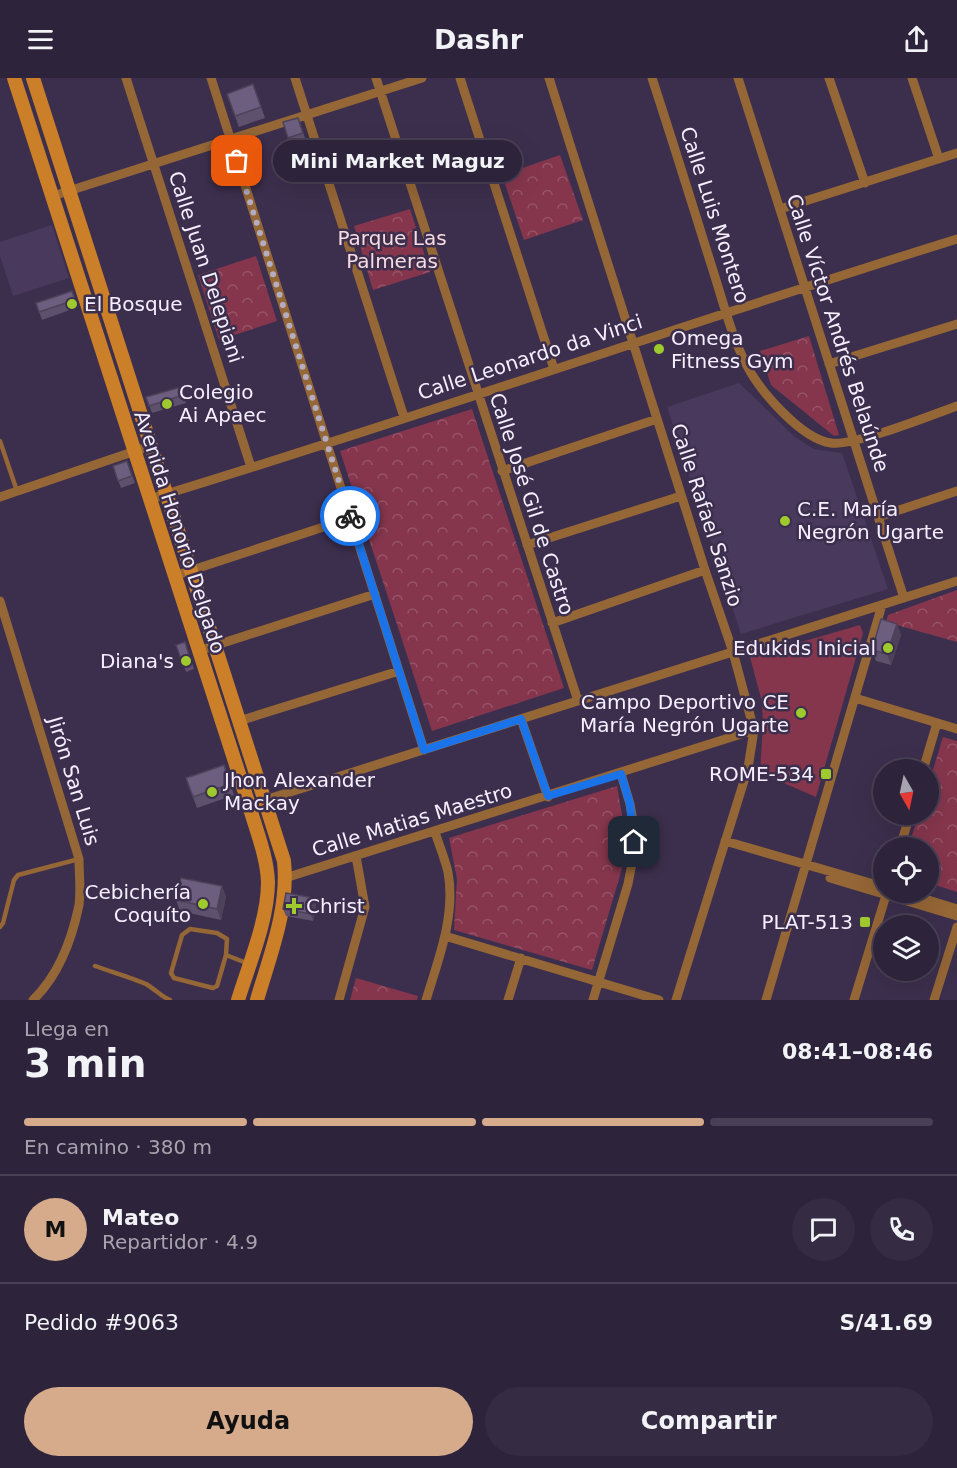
<!DOCTYPE html>
<html lang="es">
<meta charset="utf-8">
<style>
:root{--surface:#2d233a;--page:#352b42;--text:#f1f3f6;--muted:#a7a4af;--line:#484054;--accent:#d6ab8b}
body{margin:0;font-family:"DejaVu Sans",sans-serif;background:var(--page);color:var(--text);height:100vh;display:flex;flex-direction:column;font-size:22px;white-space:nowrap}
*{box-sizing:border-box;margin:0}
p{font-size:20px;color:var(--muted)}
.icon{flex:none;width:33px;height:33px;fill:none;stroke:currentColor;stroke-width:2;stroke-linecap:round;stroke-linejoin:round}
.map{position:relative;height:922px;overflow:hidden}
.sheet{display:flex;flex-direction:column;background:var(--surface);flex:1}
.sheet>*{flex:none}
.needle{width:39px;rotate:171deg}
.buttons{position:absolute;left:873px;top:681px;display:grid;gap:12px}
.buttons a{display:grid;place-items:center;width:66px;height:66px;border-radius:50%;background:var(--surface);box-shadow:0 6px 24px #0002,0 0 0 2px var(--line);font-size:30px}
.pin{position:absolute;display:grid;place-items:center;width:51px;height:51px;color:#fff;margin:-26px;border-radius:12px;box-shadow:0 3px 9px #0006}
.courier{position:absolute;display:grid;place-items:center;width:60px;height:60px;margin:-30px;border:4px solid #1a73e8;border-radius:50%;background:#fff;color:#222;box-shadow:0 2px 8px #0007}
.bubble{position:absolute;height:42px;border-radius:21px;background:var(--surface);box-shadow:0 6px 24px #0002,0 0 0 2px var(--line);font-size:20px;font-weight:800;line-height:42px;text-align:center}
.summary em{font-style:normal;font-weight:800}
.summary div{display:flex;flex-direction:column-reverse}
.summary{display:flex;align-items:center;justify-content:space-between;height:102px;padding:0 24px}
h1{font-size:39px;font-weight:800;line-height:45px}
.bar{display:grid;grid-template-columns:repeat(4,1fr);gap:9px 6px;align-content:center;height:72px;padding:0 24px}
.bar i{height:8px;border-radius:4px;background:var(--line)}
.bar .active{background:var(--accent)}
.bar p{grid-column:span 4}
.line{display:flex;align-items:center;gap:15px;padding:0 24px;border-top:2px solid var(--line)}
.line div{flex:1}
.round{display:grid;place-items:center;flex:none;width:63px;height:63px;border-radius:32px;background:var(--page)}
.button{display:flex;gap:12px;margin-top:auto;padding:12px 24px}
.button a{flex:1;height:69px;border-radius:36px;background:var(--accent);color:#111;font-size:24px;font-weight:800;line-height:69px;text-align:center}
.button a+a{background:var(--page);color:var(--text)}
header{display:flex;justify-content:space-between;align-items:center;height:78px;padding:0 24px;background:var(--surface);font-size:27px;font-weight:800}
.map>svg:first-child{display:block}
.built{fill:#49395c}
.park{fill:url(#park-crowns)}
.garden{fill:#85364d}
.lines{fill:none;stroke-linecap:round;stroke-linejoin:round}
.lane{stroke:#956636;stroke-width:4.5}
.street{stroke:#956636;stroke-width:9}
.secondary{stroke:#ca7f28;stroke-width:14}
.wall{fill:#5e516d}
.shaded-wall{fill:#4c4259}
.building{fill:#6d5e7f;stroke:#4c4259;stroke-width:1.5}
.done{stroke:#b4acc1;stroke-width:6;stroke-dasharray:0 10.8}
.route{stroke:#1a73e8;stroke-width:8}
.poi-dot{fill:#9fca2d;stroke:#3c2f4d;stroke-width:2}
.labels{text-anchor:middle;dominant-baseline:central;stroke-width:5;stroke-linejoin:round;paint-order:stroke}
.street-label{font-size:20px;fill:#f5efff;stroke:#3c2f4d}
.park-label{font-size:20px;fill:#f8dbe1;stroke:#3c2f4d}
.poi-label{font-size:20px;fill:#f5efff;stroke:#3c2f4d;text-anchor:start}
</style>
<header><svg class="icon" aria-label="menu" viewBox="0 0 24 24"><path d="M4 6h16M4 12h16M4 18h16"/></svg>Dashr<svg class="icon" aria-label="share" viewBox="0 0 24 24"><path d="M12 15V3M7 8l5-5 5 5M5 13v7h14v-7"/></svg></header>
<div class="map">
<svg width="957" height="922" viewBox="0 0 957 922">
<defs>
<pattern id="park-crowns" width="20" height="18" patternUnits="userSpaceOnUse" patternTransform="scale(1.5)"><rect width="20" height="18" fill="#85364d"/><path d="M2 6a3 3 0 1 1 6 0M12 15a3 3 0 1 1 6 0" fill="none" stroke="#975368"/></pattern>
</defs>
<rect width="100%" height="100%" fill="#3c2f4d"/>
<path class="built" d="M52 147 69 200 13 218 0 178V164Z
M739 305 795 359 814 371 842 375 888 511 741 556 667 329Z"/>
<path class="park" d="M560 77 583 142 524 162 502 97Z
M410 131 430 194 373 212 354 148Z
M256 178 277 243 219 262 198 197Z
M809 258 839 357 834 358 771 307 760 273Z
M472 331 564 610 432 653 340 373Z
M957 512V564L886 544 888 537Z
M943 659 957 663V814L929 805 928 770 908 769 919 737 928 736 929 705Z
M617 708 626 761 623 787 592 892 454 852 457 801 449 760Z
M356 900 418 918 417 922H350Z"/>
<path class="garden" d="M860 547 863 555 816 719 760 695 763 645 762 624 750 579Z"/>
<g class="lines">
<path class="lane" d="M0 363 17 413
M0 849 3 845 14 802 18 797 79 781
M190 851 217 855 227 861 226 877 217 908 213 910 174 900 171 895 182 857Z
M226 877 249 886
M95 888C112 894 130 899 146 906 155 911 160 918 170 922"/>
<path class="street" d="M126 0 251 389
M211 0 424 672
M295 0 404 339
M376 0 578 623
M460 0 554 291
M549 0 705 492 733 574 754 652 748 690 676 922
M652 0C672 61 691 122 710 183 721 216 730 255 746 286 759 312 801 361 831 365 852 369 932 337 957 328
M738 0 904 520
M829 0 865 105
M912 0 939 81
M53 118 422 0
M780 131 957 75
M829 286 957 246
M502 393 657 341
M0 419 150 368
M150 421C420 339 687 245 957 161
M878 439 957 413
M527 467 681 418
M174 498 351 440
M0 523 79 781C79 795 81 812 79 827 72 861 58 898 33 922
M552 545 705 492
M198 573 375 516
M855 620 957 651
M521 641 548 719
M239 643 399 593
M923 692 937 645
M249 727 957 503
M725 763 884 809
M900 770 910 736
M285 800 754 652
M830 800 957 838
M902 814 957 831
M445 858 659 922
M339 922 365 829 356 778
M426 922C438 882 456 838 448 794 445 781 439 767 435 754
M508 922 521 880
M593 922 628 806 633 780 634 749 630 726 621 696
M766 922 882 527
M854 922 887 814
M934 922 957 849"/>
<path class="secondary" d="M14 0 249 727C256 752 267 778 268 804 268 842 249 886 238 922
M33 0 284 783C289 831 270 877 257 922"/>
</g>
<path class="wall" d="M253 6 265 40 239 49 227 16Z
M298 40 306 63 291 67 283 44Z
M72 213 78 229 42 242 36 225Z
M181 309 186 325 152 335 146 319Z
M127 383 135 405 121 410 113 388Z
M897 546 901 557 891 587 876 583 872 572Z
M185 564 194 591 186 594 176 567Z
M224 687 234 717 197 730 186 700Z
M222 808 226 819 221 842 180 833 176 822Z
M314 820 316 828 313 843 286 838 283 831Z"/>
<path class="shaded-wall" d="M897 546 901 557 891 587 887 576Z
M222 808 226 819 221 842 217 831Z
M314 820 316 828 313 843 311 836Z"/>
<path class="building" d="M253 6 261 29 235 38 227 16Z
M298 40 303 55 288 60 283 44Z
M72 213 75 222 39 234 36 225Z
M181 309 183 317 149 328 146 319Z
M127 383 132 398 118 403 113 388Z
M881 541 897 546 887 576 872 572Z
M185 564 191 584 183 587 176 567Z
M224 687 230 706 193 719 186 700Z
M181 800 222 808 217 831 176 822Z
M286 815 314 820 311 836 283 831Z"/>
<g class="lines">
<path class="done" d="M237 83 350 438"/>
<path class="route" d="M350 438 424 672 521 641 548 718 621 696 630 726 634 764"/>
</g>
<g class="poi-dot">
<circle cx="72" cy="226" r="6"/>
<circle cx="659" cy="271" r="6"/>
<circle cx="167" cy="326" r="6"/>
<circle cx="785" cy="443" r="6"/>
<circle cx="888" cy="570" r="6"/>
<circle cx="186" cy="583" r="6"/>
<circle cx="801" cy="635" r="6"/>
<rect x="820" y="690" width="12" height="12" rx="3"/>
<circle cx="212" cy="714" r="6"/>
<circle cx="203" cy="826" r="6"/>
<path d="M291 819h6v6h6v6h-6v6h-6v-6h-6v-6h6z"/>
<rect x="859" y="838" width="12" height="12" rx="3"/>
</g>
<g class="labels">
<g class="street-label">
<text transform="translate(715 137) rotate(72)">Calle Luis Montero</text>
<text transform="translate(206 189) rotate(72)">Calle Juan Delepiani</text>
<text transform="translate(838 255) rotate(72)">Calle Víctor Andrés Belaúnde</text>
<text transform="translate(530 279) rotate(-18)">Calle Leonardo da Vinci</text>
<text transform="translate(532 426) rotate(72)">Calle José Gil de Castro</text>
<text transform="translate(707 437) rotate(72)">Calle Rafael Sanzio</text>
<text transform="translate(180 454) rotate(72)">Avenida Honorio Delgado</text>
<text transform="translate(74 703) rotate(73)">Jirón San Luis</text>
<text transform="translate(412 742) rotate(-17)">Calle Matias Maestro</text>
</g>
<g class="park-label">
<text x="392" y="160">Parque Las<tspan x="392" dy="23">Palmeras</tspan></text>
</g>
<g class="poi-label">
<text x="84" y="226">El Bosque</text>
<text x="671" y="260">Omega<tspan x="671" dy="23">Fitness Gym</tspan></text>
<text x="179" y="314">Colegio<tspan x="179" dy="23">Ai Apaec</tspan></text>
<text x="797" y="431">C.E. María<tspan x="797" dy="23">Negrón Ugarte</tspan></text>
<text x="876" y="570" text-anchor="end">Edukids Inicial</text>
<text x="174" y="583" text-anchor="end">Diana's</text>
<text x="789" y="624" text-anchor="end">Campo Deportivo CE<tspan x="789" dy="23">María Negrón Ugarte</tspan></text>
<text x="814" y="696" text-anchor="end">ROME-534</text>
<text x="224" y="702">Jhon Alexander<tspan x="224" dy="23">Mackay</tspan></text>
<text x="191" y="814" text-anchor="end">Cebichería<tspan x="191" dy="23">Coquíto</tspan></text>
<text x="306" y="828">Christ</text>
<text x="853" y="844" text-anchor="end">PLAT-513</text>
</g>
</g>
</svg>
<div class="buttons">
<a><svg class="needle" viewBox="-14 -14 28 28"><path d="M0-13l5 13h-10z" fill="#e53935"/><path d="M0 13l5-13h-10z" fill="#a7a4af"/></svg></a>
<a><svg class="icon" aria-label="locate" viewBox="0 0 24 24"><circle cx="12" cy="12" r="6"/><path d="M12 2v4M12 18v4M2 12h4M18 12h4"/></svg></a>
<a><svg class="icon" aria-label="layers" viewBox="0 0 24 24"><path d="M12 4l9 5-9 5-9-5zM3 14l9 5 9-5"/></svg></a>
</div>
<div class="pin" style="left:237px;top:83px;background:#ea580c"><svg class="icon" aria-label="bag" viewBox="0 0 24 24"><path d="M5 8h14l-1 12H6zM9 8a3 3 0 0 1 6 0"/></svg></div>
<div class="pin" style="left:634px;top:764px;background:#1f2937"><svg class="icon" aria-label="home" viewBox="0 0 24 24"><path d="M3 11l9-7 9 7M6 9v11h12V9"/></svg></div>
<div class="courier" style="left:350px;top:438px"><svg class="icon" aria-label="bike" viewBox="0 0 24 24"><circle cx="6" cy="16" r="4"/><circle cx="18" cy="16" r="4"/><path d="M6 16l4-8h5l3 8M10 8l3 8H6M13 5h3"/></svg></div>
<div class="bubble" style="left:273px;top:62px;width:249px">Mini Market Maguz</div>
</div>
<section class="sheet">
<div class="summary"><div><h1>3 min</h1><p>Llega en</p></div><em>08:41–08:46</em></div>
<div class="bar"><i class="active"></i><i class="active"></i><i class="active"></i><i></i><p>En camino · 380 m</p></div>
<div class="line" style="height:108px"><b class="round" style="background:var(--accent);color:#111">M</b><div><b>Mateo</b><p>Repartidor · 4.9</p></div><a class="round"><svg class="icon" aria-label="chat" viewBox="0 0 24 24"><path d="M4 5h16v11H9l-5 4z"/></svg></a><a class="round"><svg class="icon" aria-label="phone" viewBox="0 0 24 24"><path d="M5 4h4l2 5-3 2q2 4 5 5l2-3 5 2v4C11 20 4 13 5 4z"/></svg></a></div>
<div class="line" style="height:78px"><div>Pedido #9063</div><b>S/41.69</b></div>
<div class="button"><a>Ayuda</a><a>Compartir</a></div>
</section>
